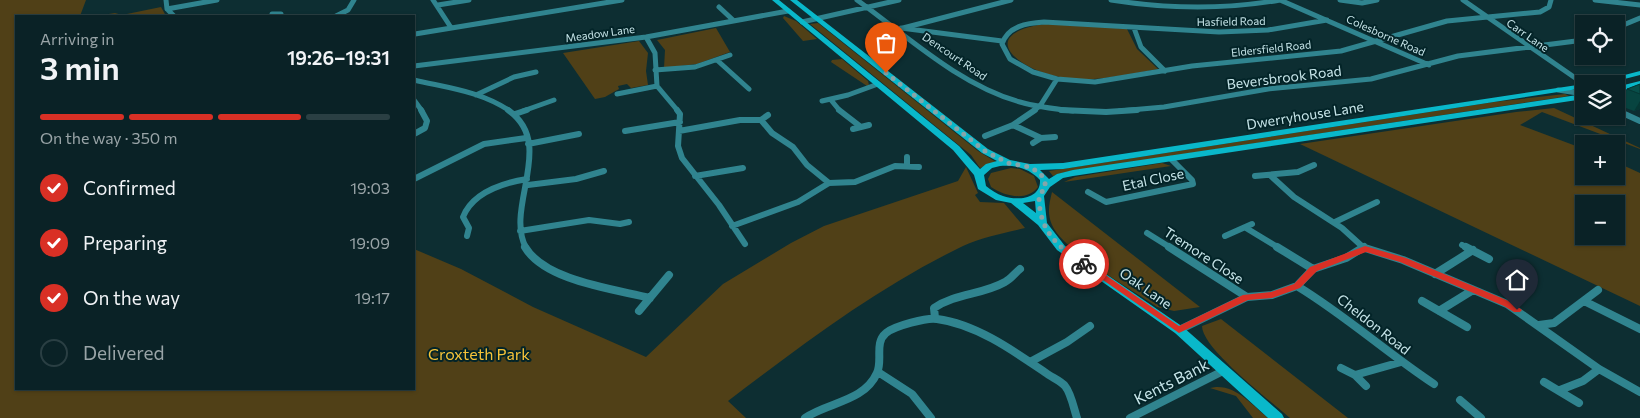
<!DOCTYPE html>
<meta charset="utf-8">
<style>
:root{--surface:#0a2226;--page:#182f32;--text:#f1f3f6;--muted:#99a4a7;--line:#2a3f43;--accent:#d93025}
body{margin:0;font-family:Commissioner,sans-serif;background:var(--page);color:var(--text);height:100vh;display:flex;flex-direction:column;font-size:19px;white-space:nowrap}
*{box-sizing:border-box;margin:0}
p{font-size:16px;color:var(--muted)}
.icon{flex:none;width:28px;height:28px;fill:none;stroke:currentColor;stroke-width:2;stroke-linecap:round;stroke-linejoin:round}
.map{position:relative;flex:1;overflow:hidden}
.side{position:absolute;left:15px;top:15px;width:400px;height:375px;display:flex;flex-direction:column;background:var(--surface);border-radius:0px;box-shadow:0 1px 4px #0004,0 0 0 1px var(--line)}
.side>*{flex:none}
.fabs{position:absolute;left:1575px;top:15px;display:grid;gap:10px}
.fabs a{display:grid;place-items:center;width:50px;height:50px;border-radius:0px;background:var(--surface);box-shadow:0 1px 4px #0004,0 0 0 1px var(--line);font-size:25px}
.pin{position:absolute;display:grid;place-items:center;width:42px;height:42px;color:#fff;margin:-51px -21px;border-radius:50% 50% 50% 0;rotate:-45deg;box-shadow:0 0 5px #0007}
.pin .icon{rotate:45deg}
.courier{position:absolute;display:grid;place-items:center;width:50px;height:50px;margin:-25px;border:4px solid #d93025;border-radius:50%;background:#fff;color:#222;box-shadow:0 1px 6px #0007}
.headline em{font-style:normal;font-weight:600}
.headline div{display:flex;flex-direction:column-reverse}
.headline{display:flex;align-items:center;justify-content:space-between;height:85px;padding:0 25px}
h1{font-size:32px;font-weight:600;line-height:38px}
.bar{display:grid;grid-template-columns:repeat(4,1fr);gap:8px 5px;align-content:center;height:60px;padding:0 25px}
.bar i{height:6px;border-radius:4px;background:var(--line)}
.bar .on{background:var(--accent)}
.bar p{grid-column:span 4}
ol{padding:0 25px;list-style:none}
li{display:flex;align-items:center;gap:15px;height:55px}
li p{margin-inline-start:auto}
li .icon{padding:5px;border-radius:50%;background:var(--accent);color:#fff;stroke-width:4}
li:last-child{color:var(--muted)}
li i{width:28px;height:28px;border:2px solid var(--line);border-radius:50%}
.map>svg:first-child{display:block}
.green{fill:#504017;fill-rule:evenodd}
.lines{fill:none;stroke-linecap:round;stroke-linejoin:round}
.street-far2{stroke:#30848f;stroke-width:5}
.street-far1{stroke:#30848f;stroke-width:6}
.street{stroke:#30848f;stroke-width:8}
.secondary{fill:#09b8ca;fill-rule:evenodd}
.wall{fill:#074440}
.shaded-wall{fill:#063734}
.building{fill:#084f4a;stroke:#063734}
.route{fill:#d93025}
.done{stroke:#86a5a9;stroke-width:5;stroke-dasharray:0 9}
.labels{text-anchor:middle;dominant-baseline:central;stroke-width:4;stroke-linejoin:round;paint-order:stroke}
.far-street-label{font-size:11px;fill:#c7e5e9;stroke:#032428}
.street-label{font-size:14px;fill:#c7e5e9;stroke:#032428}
.near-park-label{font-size:16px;fill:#f5c339;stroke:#032428}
.near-street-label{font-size:16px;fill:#c7e5e9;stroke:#032428}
</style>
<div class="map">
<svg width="1640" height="418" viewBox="0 0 1640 418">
<rect width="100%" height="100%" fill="#0d2e32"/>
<path class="green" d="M0 0H86L80 16H16V389H414V249L461 269 533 307 646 357 723 284 791 243 824 226 958 181 966 167 978 193 975 195 980 202 1004 203 1025 228C1005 233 982 237 963 246 878 287 803 344 728 401L746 418H0Z
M161 7 166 16H96L115 13 122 15Z
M784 16 796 21 817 39 803 41 783 18Z
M818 23 978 151 996 162 980 168 971 155 810 24Z
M1045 24H1073L1127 29 1137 49 1158 69C1124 75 1089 84 1055 76 1012 66 979 33 1045 24Z
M716 28 730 52 697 64 664 68 665 50 657 40Z
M639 41 648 53 646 71 648 85 631 88 627 84 618 86 619 89 605 97 595 99 563 53Z
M842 59 868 81 869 85 867 86 831 62 832 60Z
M1565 94 1569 96 1065 172 1053 176 1049 171 1494 102Z
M1554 108 1640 148V149L1542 112 1520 125 1584 149V176H1616V162L1640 173V306L1300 144 1516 112ZM1584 204H1616V236H1584Z
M1162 163 1171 166 1064 182 1075 177Z
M1011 168 1020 169 1034 176 1038 187C1027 202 1004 196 991 187L988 179 991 173Z
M1052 192 1200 307 1174 311 1157 307C1133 290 1063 251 1052 225 1047 213 1049 204 1052 192Z
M1221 319 1348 418H1290C1271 401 1202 349 1202 326Z
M1216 387C1237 386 1252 405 1268 418H1253L1236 396 1210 388Z"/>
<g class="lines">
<path class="street-far2" d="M166 0 167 9 174 16
M433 0 450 26
M857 0C907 36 959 85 1020 102 1037 107 1055 109 1073 111
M1111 0C1168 9 1223 10 1280 0
M1280 0 1429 65
M1340 0 1362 3 1377 0
M1463 0 1584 84
M1595 0 1640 5
M438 5 469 0
M719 7 733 20
M167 9 217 0
M272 14H281
M336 16 348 10 354 0
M1327 20 1268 30 1219 32 1044 22C1027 23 1008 26 1002 44L1010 59 1033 72 1057 79 1095 82 1192 66 1341 51 1447 21 1540 12 1549 7 1551 0
M802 22 899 0
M901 28 1002 41
M903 28 1011 0
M1134 28 1141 47 1165 71
M1616 28 1640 18
M415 34 622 0
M646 37 655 53 657 86 678 111
M718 61 749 89
M414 66 646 37 788 11
M655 70 695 67 730 55
M414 80C448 88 480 91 510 111
M1558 90 1584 94
M617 94 657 86
M476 95 514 77 536 72
M414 100 422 111
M831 100 840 111
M822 101 848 95 878 84
M1616 110 1618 111
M523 111 554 100
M1033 111 1040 106 1057 79
M1119 111 1164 107 1268 89 1371 79 1458 56 1584 40"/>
<path class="street-far1" d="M508 110C557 144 504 207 526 248
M677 110 680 114 678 146 682 158 719 205 745 244
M839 110 861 127
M1061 110 1106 112 1137 110
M1616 110 1640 121
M515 114 527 110
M761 120 768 115
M1013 125 1041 138 1033 143
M853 129 869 125
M625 131 680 122
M679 131 740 120H761L772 133 793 147 807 165 829 183
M414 134 425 128 427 121 421 110
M985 136 1013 125 1035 110
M1041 138 1055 137
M528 144 579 134
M907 157V165
M695 176 743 168
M1255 176 1298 172 1314 165
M1271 176 1294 197 1342 228 1364 248
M414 179 484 144 526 138
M528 185 576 179 604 171
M1088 192 1106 202 1193 184 1192 180 1171 159
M1335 222 1377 202
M732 226 798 202 829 183 855 182 895 166 919 167
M1246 228 1279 248
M520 231 589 220 620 224 629 222
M1147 233 1171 248
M467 236 469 228 463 217C473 192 503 183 527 179
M1225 236 1252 224
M1462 245 1468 248"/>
<path class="street" d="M525 247C545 281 614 289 650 298
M1169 247 1247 297
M1277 247 1313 269
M1466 247 1489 259
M1365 248 1403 260 1507 304 1599 369 1640 392
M1435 274 1473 250
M1297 286C1345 315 1387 353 1434 384
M1422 301 1467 327
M1584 301 1640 329
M639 311 669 275
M1439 311 1473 290
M935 318 934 308C956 293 982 295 1005 282 1011 279 1015 273 1020 269
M1539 325 1554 323 1598 290
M1179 330 1247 297 1272 295 1297 286 1313 269 1346 258 1364 247
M1030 362 1067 342 1090 326
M1341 368 1355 375 1366 386
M878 372 912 394 931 418
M1355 375 1401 362
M1544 382 1579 403
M1560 390 1583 381 1599 369
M1460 400 1481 418
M805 418C828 402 864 402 877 373 883 360 874 343 886 333 894 326 928 317 937 319 976 324 1014 351 1046 373 1051 377 1061 381 1065 386 1071 393 1074 409 1077 418
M1130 418 1225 370"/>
<path class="secondary" d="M772 0H779L959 146 980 169 986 164 997 161 982 153 790 0H797L988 149 1010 160 1030 164 1063 163 1584 84H1585L1584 88 1063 169 1040 170 1049 179 1057 174 1073 170 1584 94V99L1073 176 1063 178 1050 187 1044 196 1047 223 1065 246 1183 327 1282 414 1284 418H1268L1175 333 1057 250 1038 225 1011 203 996 200 978 189 974 175 953 150ZM1000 166C1016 165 1029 168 1040 180 1041 199 1017 201 1003 196 997 194 991 190 986 186L984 175 992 168ZM1035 201 1036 213 1023 203Z
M1640 71V75L1605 84H1590Z
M1640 81V86L1616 92V87Z"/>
</g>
<path class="wall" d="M1640 84V109L1634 111 1618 105 1627 89Z"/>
<path class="shaded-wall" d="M1640 101V109L1634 111Z"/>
<path class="building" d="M1640 84V94L1627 89Z"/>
<path class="route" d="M1365 246 1406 258 1511 302 1522 310 1520 312H1514L1504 306 1400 262 1366 252 1317 271 1300 288 1272 298 1248 300 1179 333 1080 264 1087 262 1179 326 1243 295 1271 292 1294 284 1310 267Z"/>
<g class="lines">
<path class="done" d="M886 73 985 151 1008 163 1030 167 1041 174 1046 186 1039 196C1039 231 1057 246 1084 264"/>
</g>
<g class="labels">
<g class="far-street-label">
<text transform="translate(1231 21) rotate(-1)">Hasfield Road</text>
<text transform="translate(600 33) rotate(-8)">Meadow Lane</text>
<text transform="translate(1386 35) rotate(24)">Colesborne Road</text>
<text transform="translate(1528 35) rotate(35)">Carr Lane</text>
<text transform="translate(1271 48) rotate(-6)">Eldersfield Road</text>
<text transform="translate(955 56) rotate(34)">Dencourt Road</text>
</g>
<g class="street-label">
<text transform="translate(1284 77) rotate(-7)">Beversbrook Road</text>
<text transform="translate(1305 115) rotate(-9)">Dwerryhouse Lane</text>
<text transform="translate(1153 179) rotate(-12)">Etal Close</text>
<text transform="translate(1204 255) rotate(33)">Tremore Close</text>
<text transform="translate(1146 288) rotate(35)">Oak Lane</text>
<text transform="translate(1374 324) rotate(38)">Cheldon Road</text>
</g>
<g class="near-park-label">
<text x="479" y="353">Croxteth Park</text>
</g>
<g class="near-street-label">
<text transform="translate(1171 381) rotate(-27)">Kents Bank</text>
</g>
</g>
</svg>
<div class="fabs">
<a><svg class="icon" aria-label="locate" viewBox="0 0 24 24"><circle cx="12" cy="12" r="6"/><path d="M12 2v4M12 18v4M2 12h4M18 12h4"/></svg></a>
<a><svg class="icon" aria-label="layers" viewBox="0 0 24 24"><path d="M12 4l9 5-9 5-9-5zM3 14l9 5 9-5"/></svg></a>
<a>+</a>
<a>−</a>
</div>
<div class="pin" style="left:886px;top:73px;background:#ea580c"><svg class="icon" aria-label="bag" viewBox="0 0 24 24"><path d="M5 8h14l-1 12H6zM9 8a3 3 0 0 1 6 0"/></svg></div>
<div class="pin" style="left:1517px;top:310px;background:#1f2937"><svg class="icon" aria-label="home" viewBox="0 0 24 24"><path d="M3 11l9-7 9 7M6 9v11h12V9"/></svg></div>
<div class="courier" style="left:1084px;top:264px"><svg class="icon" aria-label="bike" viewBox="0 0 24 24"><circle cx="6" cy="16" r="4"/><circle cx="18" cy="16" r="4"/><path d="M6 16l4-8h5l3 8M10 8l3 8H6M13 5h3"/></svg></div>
<section class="side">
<div class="headline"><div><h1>3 min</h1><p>Arriving in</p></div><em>19:26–19:31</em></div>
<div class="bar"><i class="on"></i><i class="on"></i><i class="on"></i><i></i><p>On the way · 350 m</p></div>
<ol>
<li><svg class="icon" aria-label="check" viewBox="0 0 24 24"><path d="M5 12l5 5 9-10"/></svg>Confirmed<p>19:03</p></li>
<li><svg class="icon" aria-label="check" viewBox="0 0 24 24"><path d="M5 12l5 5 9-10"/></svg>Preparing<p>19:09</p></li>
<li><svg class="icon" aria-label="check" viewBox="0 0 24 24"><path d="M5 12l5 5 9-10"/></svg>On the way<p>19:17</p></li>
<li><i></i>Delivered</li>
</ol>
</section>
</div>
